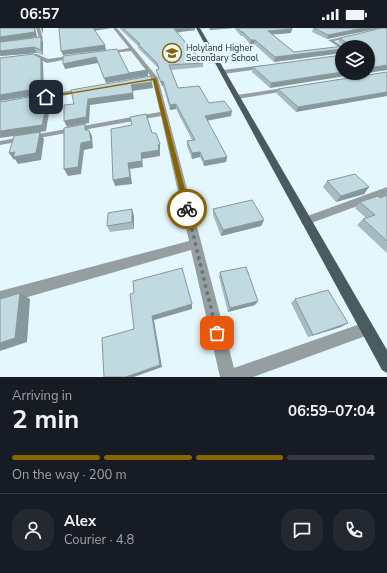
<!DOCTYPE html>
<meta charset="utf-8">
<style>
:root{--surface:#171b24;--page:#242831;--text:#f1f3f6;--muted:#9ea1a6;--line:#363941;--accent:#896400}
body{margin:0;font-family:"Nunito Sans",sans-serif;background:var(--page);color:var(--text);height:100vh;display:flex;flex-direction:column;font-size:15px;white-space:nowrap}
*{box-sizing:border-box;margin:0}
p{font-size:13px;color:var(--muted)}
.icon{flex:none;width:22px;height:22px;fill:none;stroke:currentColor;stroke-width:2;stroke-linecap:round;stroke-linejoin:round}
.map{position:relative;height:349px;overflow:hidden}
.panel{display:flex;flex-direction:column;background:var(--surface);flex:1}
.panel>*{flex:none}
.buttons{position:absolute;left:335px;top:12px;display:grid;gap:8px}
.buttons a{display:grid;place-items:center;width:40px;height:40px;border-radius:50%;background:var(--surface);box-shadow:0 1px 3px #0004;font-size:20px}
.pin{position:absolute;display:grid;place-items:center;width:34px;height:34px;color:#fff;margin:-17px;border-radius:8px;box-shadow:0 2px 6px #0006}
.courier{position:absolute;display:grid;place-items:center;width:40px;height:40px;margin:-20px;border:3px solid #896400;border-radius:50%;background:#fff;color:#222;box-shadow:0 1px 5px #0007}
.overview em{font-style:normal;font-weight:700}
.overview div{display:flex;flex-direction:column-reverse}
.overview{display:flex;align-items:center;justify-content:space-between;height:68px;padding:0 12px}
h1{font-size:26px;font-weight:700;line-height:30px}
.bar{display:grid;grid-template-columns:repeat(4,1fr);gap:6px 4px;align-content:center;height:48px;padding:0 12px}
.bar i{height:5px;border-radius:3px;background:var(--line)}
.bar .active{background:var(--accent)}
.bar p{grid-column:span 4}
.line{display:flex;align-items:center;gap:10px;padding:0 12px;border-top:1px solid var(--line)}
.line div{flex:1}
.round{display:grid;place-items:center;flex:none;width:42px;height:42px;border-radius:16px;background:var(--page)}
.status{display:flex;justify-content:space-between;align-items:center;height:28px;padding:0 20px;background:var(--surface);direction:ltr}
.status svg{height:11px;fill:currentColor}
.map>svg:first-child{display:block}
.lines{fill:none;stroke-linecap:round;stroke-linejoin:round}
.minor{fill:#959fa2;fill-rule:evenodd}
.primary{fill:#495b60;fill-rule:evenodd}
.wall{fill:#a6bbc1}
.shaded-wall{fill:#87989d}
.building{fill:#c1d9e0;stroke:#87989d}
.route{fill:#896400}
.done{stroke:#687478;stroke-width:4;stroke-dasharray:0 7.2}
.labels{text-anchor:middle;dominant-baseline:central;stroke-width:4;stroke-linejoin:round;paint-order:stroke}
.far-poi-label{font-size:9px;fill:#252e31;stroke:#e4f7fd;text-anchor:start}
</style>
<div class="status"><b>06:57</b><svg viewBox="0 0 49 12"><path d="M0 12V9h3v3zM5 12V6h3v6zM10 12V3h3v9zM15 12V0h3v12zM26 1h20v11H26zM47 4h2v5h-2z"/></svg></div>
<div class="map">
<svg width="387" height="349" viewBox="0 0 387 349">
<rect width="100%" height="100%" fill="#e4f7fd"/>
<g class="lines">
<path class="minor" d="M36 0H40L43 11 28 14V12L39 10Z
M113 0H117L158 50 234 340 366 294 371 296 373 301 371 306 253 349H220L191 222 0 277V263L189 213 161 88 0 117V113L160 84 152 50 131 23 104 26 102 25 129 20Z
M353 7 355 9 334 13 344 19H342V21L328 12Z
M37 26 48 31 76 27 79 29 47 35 36 30 0 34V30Z
M265 37 267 38V40L223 46 220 44 223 42Z
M290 59 293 61 292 62 237 71 234 69 237 67Z
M85 60 87 61V63L30 74 27 72 30 70Z
M387 159V167L306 197 302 196 301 193 302 190Z"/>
<path class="primary" d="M196 0H200L387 322V345L382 342Z"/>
</g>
<path class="wall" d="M0 0H35L37 9 19 12 41 9 43 14V27L37 25 0 28Z
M119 0H195V2L177 4 203 35V39L171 42 178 60 209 75 231 88 207 93 227 129 226 134 204 138 200 129 192 131 187 118V113L192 112 176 81 170 82 163 58H162L157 46 156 42 158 41V40L138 20V18Z
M201 0H292L291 5 272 6 294 24 344 18 338 14 340 10 387 0V42L342 19V25L274 34 254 16H250L243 8H241L234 0 210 2 208 0 202 1Z
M313 0H380L327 11 312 4Z
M342 27 270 60 252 44 253 39Z
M387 44 296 84 277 66 278 61Z
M327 153 369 159 364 166 336 174 323 159Z
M387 167V225L357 197 363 191 366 190 355 180 360 174 380 170Z
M213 181 264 192 261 198 221 208 213 187Z
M134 188V201L110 204 107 198Z
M220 244 255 277 228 284 219 249Z
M295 271 341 299 308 309 291 275Z"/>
<path class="shaded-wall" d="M34 0H35L37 9 0 14V9Z
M41 0H43V6L41 1Z
M93 0H112L93 3Z
M181 0H195V2L174 5V1Z
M210 0H234L210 2Z
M363 0H380L327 11 328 7Z
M292 1 291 5 267 7 268 3Z
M41 9 43 14V27L41 22Z
M251 12H255L254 16H250Z
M105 17 106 22 63 27 61 23Z
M34 19 37 25 0 28V23Z
M342 21V25L274 34 275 29Z
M96 29 98 35 65 41 63 36Z
M41 30 43 35 44 66 0 73V67Z
M387 37V42L368 45V40Z
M148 42V48L106 55 104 50Z
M342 44V45H365L270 60 271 55Z
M163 53V58H162L161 54Z
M152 54 153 60 132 63 131 57Z
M387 64V68L296 84 298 79Z
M133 65 134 71 90 77 89 95 67 99 64 93 88 71Z
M41 67 44 73V86L41 80Z
M176 76V81L170 82V77Z
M46 79 49 85 46 103 40 104 44 111 41 132 18 136 15 131 14 132 9 125 40 104 0 110V103Z
M232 83 231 88 204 93 205 88Z
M85 96 88 103 85 102Z
M89 102 92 108 93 120 84 122 81 146 68 148 64 141 81 115Z
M160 116V128L142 131 143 139 130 141 132 156 115 158 113 152 128 135 141 125Z
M200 124V129L192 131V125Z
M227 129 226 134 204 138V133Z
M369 159 364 166 336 174 341 168Z
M132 181 134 188V201L132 194Z
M264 192 261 198 221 208 223 202Z
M20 265 30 271 27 314 0 323V315Z
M258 273 255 277 228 284 230 280Z
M192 276V281L154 292 162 339 134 349H126L152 288Z
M348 295 341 299 308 309 313 307Z"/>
<path class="building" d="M0 0H34L35 4 0 9Z
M59 0H93L105 17 61 23Z
M123 0H181L174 1 203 35 169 37 178 60 199 58 209 75 224 73 232 83 205 88 227 129 204 133 200 124 192 125 187 113 195 112 176 76 170 77 163 53 161 54 156 42 159 41 157 35 138 16H140Z
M238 0H292V1L268 3 294 24 344 18 348 17 347 15 340 10 382 0H387V37L368 40V19H342V21L275 29 255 12H251L243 4H241Z
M314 0H363L328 7Z
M41 9V22L34 19 0 23V14Z
M117 21 129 45 148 42 104 50 96 29 63 36V28Z
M33 26 41 30V60L0 67V30Z
M342 27V44L271 55 253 39Z
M387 44V48H386L387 49V64L298 79 278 61Z
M151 48 152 54 131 57 133 65 88 71 86 89 64 93V77L74 76 71 62Z
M41 67V80L46 79 42 97 0 103V74Z
M146 86 152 105H156L160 116 158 117 159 122 141 125 142 133 128 135 130 149 113 152 111 101 132 97 130 89Z
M85 96V102H89L91 113 81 115 78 139 64 141V100Z
M40 104 36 125 13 129 15 124 9 125 14 108Z
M355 146 369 159 341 168 327 153Z
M387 167V213L363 191 375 187 360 174 378 168 380 170Z
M252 172 264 192 223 202 213 181Z
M132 181V194L107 198 108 185Z
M246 239 258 273 230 280 220 244Z
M182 240 192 276 152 288 160 337 126 349H104L102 310 134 301 130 266 134 265 133 253Z
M328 262 348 295 313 307 295 271Z
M20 265 15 310 0 315V271Z"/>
<path class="route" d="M156 50 190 181 187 183 184 181 153 52 46 70 44 69Z"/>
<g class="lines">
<path class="done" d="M187 181 217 305"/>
</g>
<defs>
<g id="school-ring" transform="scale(1)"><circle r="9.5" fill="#e4f7fd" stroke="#896400" stroke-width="1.5"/><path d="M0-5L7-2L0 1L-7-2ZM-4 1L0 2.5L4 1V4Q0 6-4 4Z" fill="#896400"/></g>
</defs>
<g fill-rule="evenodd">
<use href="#school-ring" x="172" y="25"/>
</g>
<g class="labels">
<g class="far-poi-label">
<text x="186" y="20">Holyland Higher<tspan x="186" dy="10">Secondary School</tspan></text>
</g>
</g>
</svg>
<div class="buttons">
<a><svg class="icon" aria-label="layers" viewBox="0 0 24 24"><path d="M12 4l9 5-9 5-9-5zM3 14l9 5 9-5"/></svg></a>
</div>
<div class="pin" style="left:217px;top:305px;background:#ea580c"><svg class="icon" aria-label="bag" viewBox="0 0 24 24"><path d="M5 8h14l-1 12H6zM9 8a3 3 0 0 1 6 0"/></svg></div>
<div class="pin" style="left:46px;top:69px;background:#1f2937"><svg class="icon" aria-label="home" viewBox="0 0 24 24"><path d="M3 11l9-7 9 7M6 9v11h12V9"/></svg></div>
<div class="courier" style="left:187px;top:181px"><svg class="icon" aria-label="bike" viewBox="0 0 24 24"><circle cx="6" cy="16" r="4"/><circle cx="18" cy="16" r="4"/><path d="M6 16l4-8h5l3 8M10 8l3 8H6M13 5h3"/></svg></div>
</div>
<section class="panel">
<div class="overview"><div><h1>2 min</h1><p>Arriving in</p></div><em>06:59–07:04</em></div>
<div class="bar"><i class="active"></i><i class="active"></i><i class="active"></i><i></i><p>On the way · 200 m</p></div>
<div class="line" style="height:72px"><a class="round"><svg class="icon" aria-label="person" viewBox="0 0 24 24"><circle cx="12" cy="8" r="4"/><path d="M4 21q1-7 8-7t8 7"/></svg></a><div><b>Alex</b><p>Courier · 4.8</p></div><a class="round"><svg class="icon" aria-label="chat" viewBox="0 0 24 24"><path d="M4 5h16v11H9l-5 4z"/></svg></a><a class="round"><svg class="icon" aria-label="phone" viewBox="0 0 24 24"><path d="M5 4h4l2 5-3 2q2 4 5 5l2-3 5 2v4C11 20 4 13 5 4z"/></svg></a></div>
</section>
